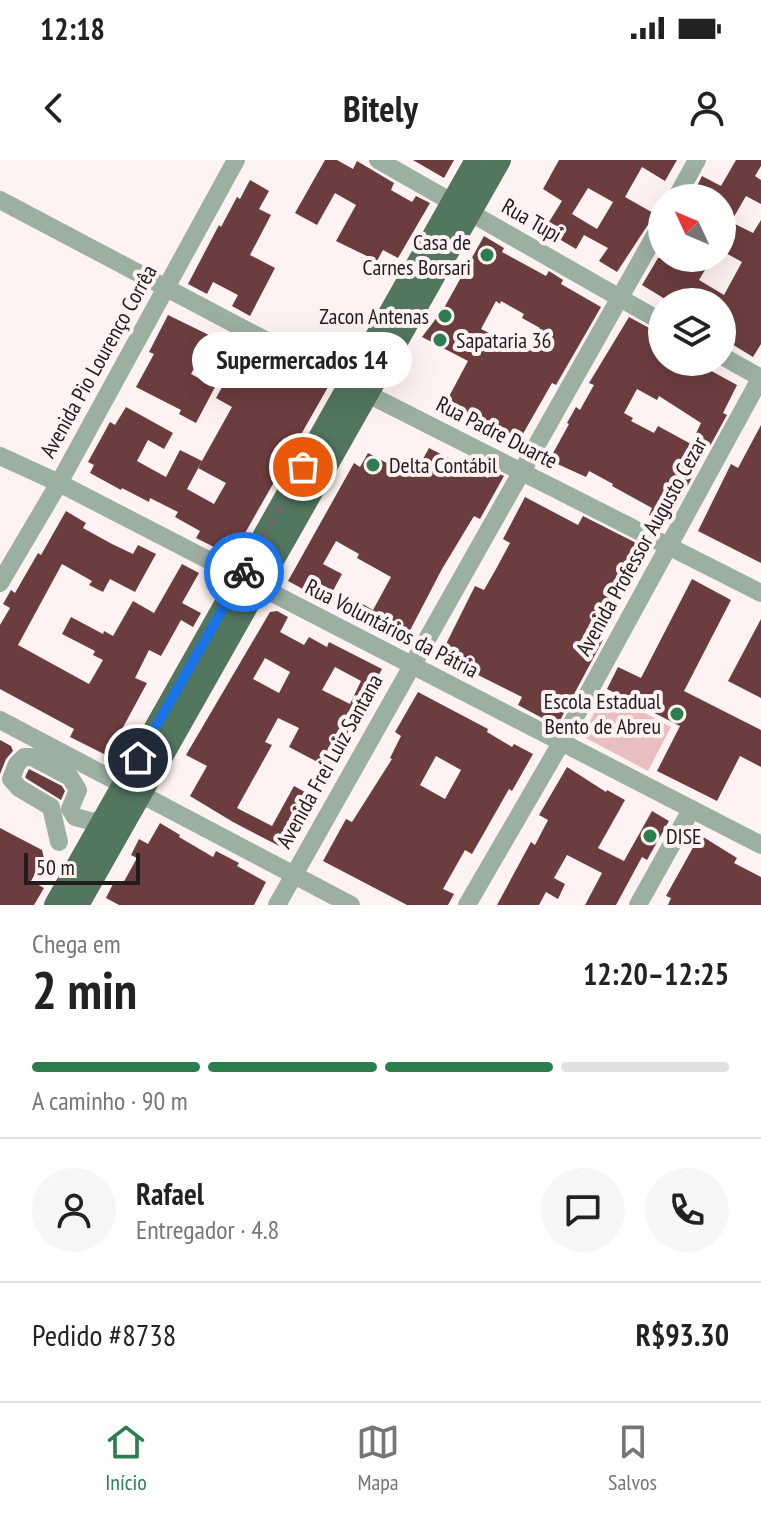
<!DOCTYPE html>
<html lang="pt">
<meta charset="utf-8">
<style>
:root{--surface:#fff;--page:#f6f6f6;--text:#222;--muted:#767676;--line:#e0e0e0;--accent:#2c7e4f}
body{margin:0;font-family:"PT Sans Narrow",sans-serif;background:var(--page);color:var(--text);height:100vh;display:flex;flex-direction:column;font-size:30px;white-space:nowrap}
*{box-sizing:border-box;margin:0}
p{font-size:26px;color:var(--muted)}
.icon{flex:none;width:44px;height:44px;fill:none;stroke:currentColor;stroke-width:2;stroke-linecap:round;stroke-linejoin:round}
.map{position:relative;height:745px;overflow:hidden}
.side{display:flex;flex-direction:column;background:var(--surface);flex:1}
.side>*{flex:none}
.needle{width:52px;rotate:314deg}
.fabs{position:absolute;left:648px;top:24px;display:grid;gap:16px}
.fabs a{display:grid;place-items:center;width:88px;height:88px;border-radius:50%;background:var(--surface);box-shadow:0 8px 32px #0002;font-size:40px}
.scale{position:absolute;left:24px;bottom:20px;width:116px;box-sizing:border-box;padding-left:8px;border:4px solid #231c1c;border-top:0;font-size:22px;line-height:28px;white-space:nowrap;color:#231c1c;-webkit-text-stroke:6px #fef2f2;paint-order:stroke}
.pin{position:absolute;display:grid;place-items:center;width:68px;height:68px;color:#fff;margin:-34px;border:4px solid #fff;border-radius:50%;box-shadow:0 2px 8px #0007}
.courier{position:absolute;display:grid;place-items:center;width:80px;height:80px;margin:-40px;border:6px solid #1a73e8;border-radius:50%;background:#fff;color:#222;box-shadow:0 2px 10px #0007}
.bubble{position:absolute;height:56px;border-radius:28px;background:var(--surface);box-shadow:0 8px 32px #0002;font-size:26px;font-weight:800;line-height:56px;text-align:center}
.overview em{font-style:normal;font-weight:800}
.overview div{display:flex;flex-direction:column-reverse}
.overview{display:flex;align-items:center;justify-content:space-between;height:136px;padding:0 32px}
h1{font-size:52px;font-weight:800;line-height:60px}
.bar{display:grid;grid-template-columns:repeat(4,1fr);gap:12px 8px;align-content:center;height:96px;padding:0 32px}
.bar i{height:10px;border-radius:6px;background:var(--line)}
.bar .on{background:var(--accent)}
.bar p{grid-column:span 4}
.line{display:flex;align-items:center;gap:20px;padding:0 32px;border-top:2px solid var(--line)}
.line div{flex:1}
.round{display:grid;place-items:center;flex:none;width:84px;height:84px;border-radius:42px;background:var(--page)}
.status{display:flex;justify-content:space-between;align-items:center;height:56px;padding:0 40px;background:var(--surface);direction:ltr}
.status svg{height:22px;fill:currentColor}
header{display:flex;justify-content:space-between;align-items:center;height:104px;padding:0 32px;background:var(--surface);font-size:36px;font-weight:800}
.menu{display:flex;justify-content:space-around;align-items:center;height:112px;border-top:2px solid var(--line);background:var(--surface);font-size:22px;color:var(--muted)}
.menu a{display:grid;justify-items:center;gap:4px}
.menu .on{color:var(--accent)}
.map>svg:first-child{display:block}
.green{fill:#e8bebe}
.building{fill:#6c3d3e;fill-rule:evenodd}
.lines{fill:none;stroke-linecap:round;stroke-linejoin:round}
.minor{stroke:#9cb0a2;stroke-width:18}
.major{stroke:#52765e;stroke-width:22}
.done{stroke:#706767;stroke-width:8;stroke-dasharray:0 14.4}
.route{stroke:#1a73e8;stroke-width:10}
.poi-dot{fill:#2c7e4f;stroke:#fef2f2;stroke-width:3}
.labels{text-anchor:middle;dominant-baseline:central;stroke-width:8;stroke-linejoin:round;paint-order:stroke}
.street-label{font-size:22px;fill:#231c1c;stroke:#fef2f2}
.poi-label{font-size:22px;fill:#231c1c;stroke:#fef2f2;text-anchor:end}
</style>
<div class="status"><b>12:18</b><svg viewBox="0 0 49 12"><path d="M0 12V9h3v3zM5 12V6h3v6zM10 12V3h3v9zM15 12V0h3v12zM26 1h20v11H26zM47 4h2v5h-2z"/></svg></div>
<header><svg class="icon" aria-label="back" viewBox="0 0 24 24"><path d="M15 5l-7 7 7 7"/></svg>Bitely<svg class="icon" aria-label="person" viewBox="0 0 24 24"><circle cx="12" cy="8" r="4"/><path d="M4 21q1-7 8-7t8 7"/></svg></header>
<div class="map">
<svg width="761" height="745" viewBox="0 0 761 745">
<rect width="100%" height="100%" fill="#fef2f2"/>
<path class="green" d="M605 532 671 567 648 611 582 576Z"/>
<path class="building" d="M325 0H337L353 9 357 1 394 23 391 30 412 42 416 36 430 43 398 98 383 90 377 101 336 81 356 45 335 33 317 65 295 53Z
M413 0H454L444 18Z
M559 0H677L665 21 642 7 625 37 655 54 617 112 599 101 608 88 584 75 576 89 544 70 562 41 543 29ZM588 28 613 42 597 69 572 54Z
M736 0H761V6L755 16 761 20V44L746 36 731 62 753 73 761 60V184L753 197 722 178V142H670L642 125 658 98H712L699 120 724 135 742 102 722 91V38H703L707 32 697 26 702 16 721 26Z
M250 20 269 31 259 49 271 55 250 95 275 108 250 156 232 146 238 135 213 122 207 134 188 124 219 65 221 67 237 37 240 39Z
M484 76 504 88 502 92 546 116 549 111 563 120 561 124 601 147 556 225 552 223 520 279 487 260 485 263 462 250 461 253 445 244 468 201 422 177 444 148ZM496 141 500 144 501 141 524 154 522 158 540 168 527 192 481 169Z
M168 155 211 176 191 214 215 227 196 263 179 254 181 250 136 227 154 194 149 192Z
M629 157 662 175V202H707L704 207 737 225 723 253 727 255 710 286 705 284 691 310 695 312 667 364 649 355 652 348 612 326 613 324 589 311 586 317 553 302 556 297 552 295 569 264 567 263 576 247 580 250 594 225 589 223ZM637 229 657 240 659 236 701 263 691 284 658 266 654 273 631 261 633 258 624 253Z
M251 186 328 227 232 396 196 378 200 371 175 357 178 352 150 338 149 342 122 328 121 330 90 313 94 305 88 302 110 262 115 265 126 247 173 273 164 289 148 280 137 301 166 317 180 290 202 301 187 329 214 344 226 323 198 308 232 247 216 238 238 198 243 201Z
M761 265V403L698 371 731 304 738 308Z
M429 288 488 318 492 311 504 316 480 359 474 356 442 409 404 482 352 454 359 442 373 450 391 417 357 398 359 394 336 381 323 404 342 414 327 442 288 421 354 303 360 307 368 293 413 317Z
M525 337 578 365 583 356 650 390 622 441 618 439 597 476 603 480 557 566 518 545 522 537 440 496 475 426 484 430 496 409 510 383 503 379Z
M66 351 86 363 83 368 112 384 133 394 138 385 156 394 135 432 110 419 103 432 89 425 92 421 62 404 18 485 89 524 103 500 93 495 95 491 62 474 71 457 103 474 104 471 113 476 133 441 154 453 182 404 199 413 182 443 201 453 193 467 181 460 161 496 149 490 135 518 147 523 121 571 132 577 118 601 70 577 74 569 0 529V465L10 448 3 444 11 430 15 433 38 393 41 395Z
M692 419 731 440 684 531 761 570V607L740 596 717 641 657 611 680 566 607 529 618 507 641 518Z
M277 451 288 457 280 472 304 485 309 477 327 487 329 482 382 509 329 608 289 587 299 568 278 558 265 582 272 585 237 648 272 666 294 626 312 636 290 676 294 678 287 690 233 662 190 636 207 606 186 595 270 452ZM265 498 290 512 279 533 253 519ZM335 507 361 521 350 544 322 530Z
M761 459V538L728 521Z
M418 532 488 569 487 572 512 587 514 584 533 594 512 631 509 629 472 694 465 690 443 729 454 734 448 745H407L323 701 346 659 352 662 392 599 390 598 401 576 395 572ZM436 596 461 610 445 639 420 625Z
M0 580 11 586 13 591 6 599 0 614Z
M567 607 606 632 607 630 625 640 598 688 624 701 652 651 669 661 647 700 642 697 616 745H585L602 713 567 695 554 718 565 724 558 739 546 732 539 745H497L531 682 535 685 548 660 539 655Z
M29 609 62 626 65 631 61 640 27 619 25 617Z
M160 663 180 675 179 677 213 697 216 691 239 703 237 706 266 722 254 745H119L106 738 114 722 122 725 137 698 131 695 139 679 148 684Z
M0 668 42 690 44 698 31 721 44 728 34 745H0Z
M700 675 737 698 734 703 761 717V745H668L671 738 666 736Z"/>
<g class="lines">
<path class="minor" d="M378 0 662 162
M676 38 697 0
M0 40 350 225 761 433
M722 196 761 218
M0 296 59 323 761 685
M0 423 59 323 236 0
M0 560 351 745
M59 682 51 647 19 628 11 619 17 604 24 597H32L70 617 78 630 70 649 75 657 94 662 106 656
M277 745 662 63
M467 745 561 583 761 217
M638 745 691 650"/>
<path class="major" d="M55 745 476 0
M78 745 500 0"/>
</g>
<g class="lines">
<path class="done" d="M244 412 303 307"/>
<path class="route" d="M138 598 244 412"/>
</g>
<g class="poi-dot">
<circle cx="487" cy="95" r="8"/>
<circle cx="445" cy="156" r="8"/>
<circle cx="440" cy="180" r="8"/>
<circle cx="373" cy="305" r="8"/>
<circle cx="677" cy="554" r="8"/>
<circle cx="650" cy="676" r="8"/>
</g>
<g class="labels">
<g class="street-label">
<text transform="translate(532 60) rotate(30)">Rua Tupi</text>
<text transform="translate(98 201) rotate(-61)">Avenida Pio Lourenço Corrêa</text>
<text transform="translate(497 272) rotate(27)">Rua Padre Duarte</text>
<text transform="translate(641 386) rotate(-61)">Avenida Professor Augusto Cezar</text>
<text transform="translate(392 468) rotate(27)">Rua Voluntários da Pátria</text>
<text transform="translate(329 601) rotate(-61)">Avenida Frei Luiz Santana</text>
</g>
<g class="poi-label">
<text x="471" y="82">Casa de<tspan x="471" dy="25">Carnes Borsari</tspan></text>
<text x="429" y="156">Zacon Antenas</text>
<text x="456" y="180" text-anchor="start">Sapataria 36</text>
<text x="389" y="305" text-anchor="start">Delta Contábil</text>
<text x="661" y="541">Escola Estadual<tspan x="661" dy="25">Bento de Abreu</tspan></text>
<text x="666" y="676" text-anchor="start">DISE</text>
</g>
</g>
</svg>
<div class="fabs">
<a><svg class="needle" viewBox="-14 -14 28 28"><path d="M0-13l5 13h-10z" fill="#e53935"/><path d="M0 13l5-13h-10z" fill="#767676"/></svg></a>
<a><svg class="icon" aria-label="layers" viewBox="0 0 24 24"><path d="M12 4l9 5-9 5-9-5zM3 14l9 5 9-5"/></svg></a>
</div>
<div class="scale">50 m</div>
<div class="pin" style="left:303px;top:307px;background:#ea580c"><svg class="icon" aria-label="bag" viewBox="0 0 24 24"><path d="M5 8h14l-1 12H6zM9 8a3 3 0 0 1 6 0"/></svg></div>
<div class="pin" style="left:138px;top:598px;background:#1f2937"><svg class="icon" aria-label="home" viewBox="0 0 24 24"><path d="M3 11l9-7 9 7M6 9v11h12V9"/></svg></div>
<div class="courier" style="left:244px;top:412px"><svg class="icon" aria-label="bike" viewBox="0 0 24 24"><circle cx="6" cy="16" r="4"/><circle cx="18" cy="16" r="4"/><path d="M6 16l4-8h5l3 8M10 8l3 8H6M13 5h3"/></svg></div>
<div class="bubble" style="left:192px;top:172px;width:220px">Supermercados 14</div>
</div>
<section class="side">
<div class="overview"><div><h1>2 min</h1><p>Chega em</p></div><em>12:20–12:25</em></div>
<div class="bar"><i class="on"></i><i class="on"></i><i class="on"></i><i></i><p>A caminho · 90 m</p></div>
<div class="line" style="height:144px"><a class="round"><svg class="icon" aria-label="person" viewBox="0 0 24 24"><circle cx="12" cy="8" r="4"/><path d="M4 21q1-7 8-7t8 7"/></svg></a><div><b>Rafael</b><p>Entregador · 4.8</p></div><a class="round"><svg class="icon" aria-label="chat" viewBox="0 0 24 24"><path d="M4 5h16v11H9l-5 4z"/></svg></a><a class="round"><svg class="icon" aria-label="phone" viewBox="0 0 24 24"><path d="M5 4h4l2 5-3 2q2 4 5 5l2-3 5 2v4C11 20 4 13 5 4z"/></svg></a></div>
<div class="line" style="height:104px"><div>Pedido #8738</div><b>R$93.30</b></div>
</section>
<nav class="menu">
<a class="on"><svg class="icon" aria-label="home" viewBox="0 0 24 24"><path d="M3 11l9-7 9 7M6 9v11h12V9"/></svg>Início</a>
<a><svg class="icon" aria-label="map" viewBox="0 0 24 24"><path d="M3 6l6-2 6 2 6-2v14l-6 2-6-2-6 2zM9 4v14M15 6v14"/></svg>Mapa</a>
<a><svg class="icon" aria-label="saved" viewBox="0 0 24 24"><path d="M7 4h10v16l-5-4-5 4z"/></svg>Salvos</a>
</nav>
